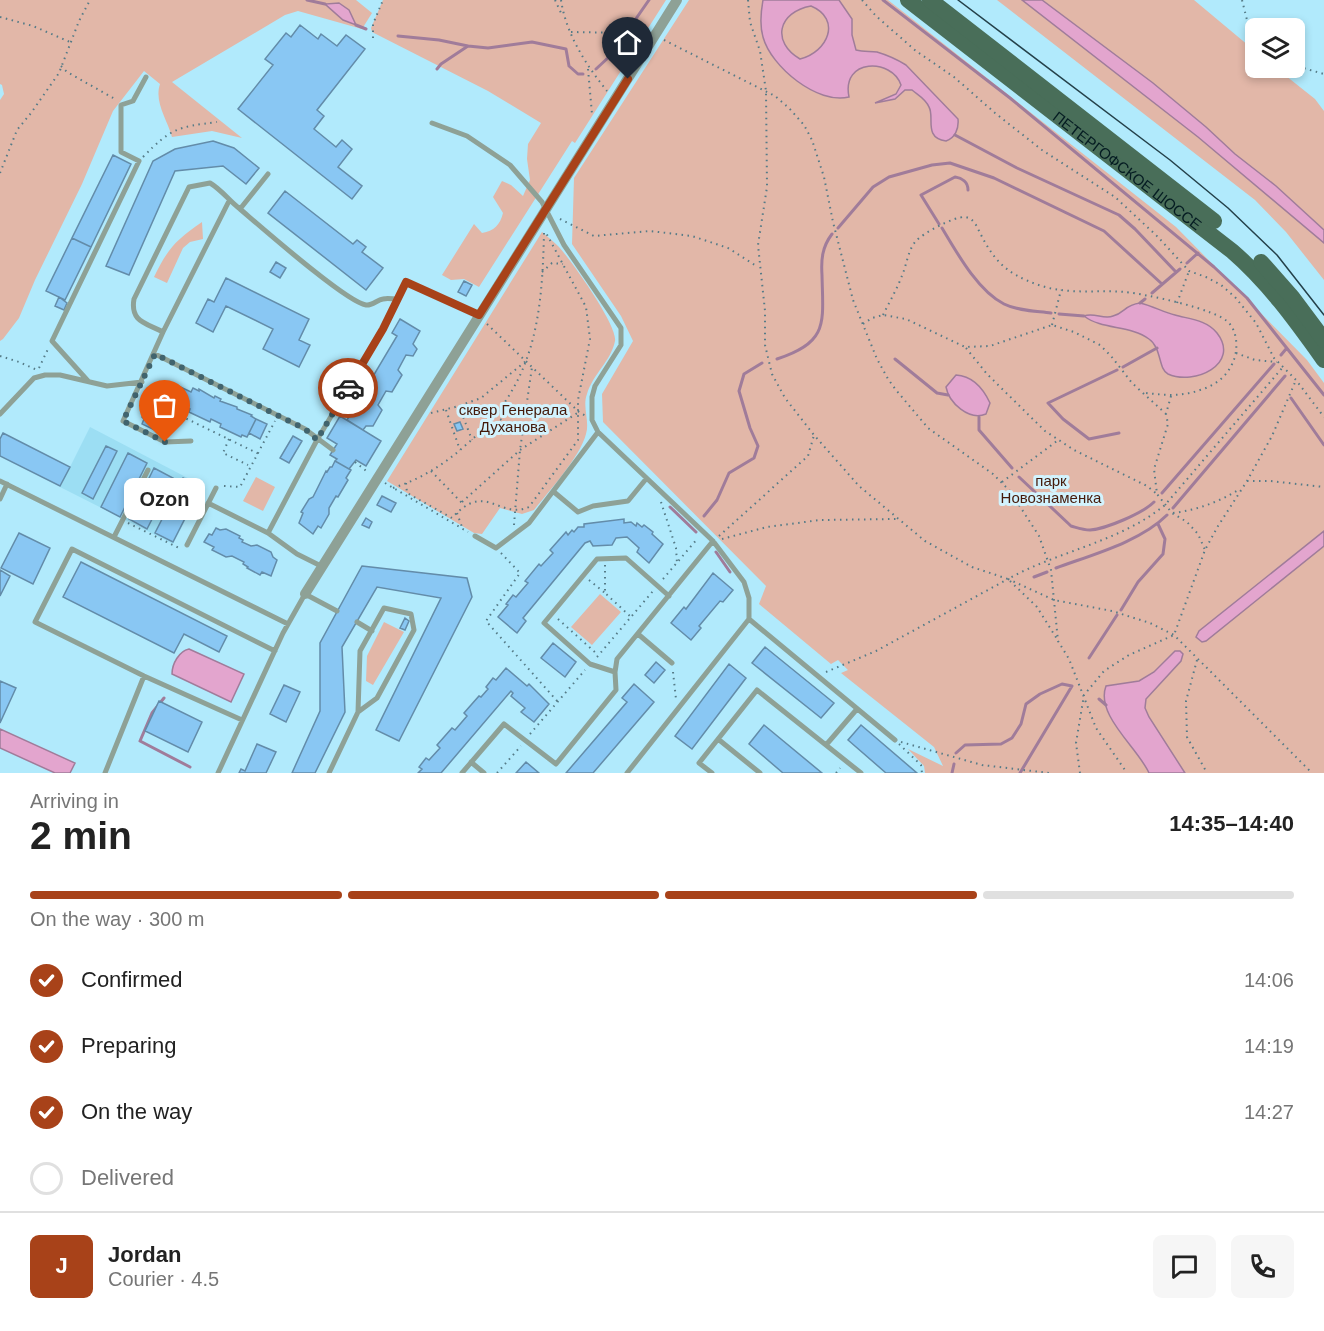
<!DOCTYPE html>
<meta charset="utf-8">
<style>
:root{--surface:#fff;--page:#f6f6f6;--text:#222;--muted:#767676;--line:#e0e0e0;--accent:#a84219}
body{margin:0;font-family:Arial,sans-serif;background:var(--page);color:var(--text);height:100vh;display:flex;flex-direction:column;font-size:22px;white-space:nowrap}
*{box-sizing:border-box;margin:0}
p{font-size:20px;color:var(--muted)}
.icon{flex:none;width:33px;height:33px;fill:none;stroke:currentColor;stroke-width:2;stroke-linecap:round;stroke-linejoin:round}
.map{position:relative;height:773px;overflow:hidden}
.panel{display:flex;flex-direction:column;background:var(--surface);flex:1}
.panel>*{flex:none}
.controls{position:absolute;left:1245px;top:18px;display:grid;gap:12px}
.controls a{display:grid;place-items:center;width:60px;height:60px;border-radius:9px;background:var(--surface);box-shadow:0 3px 9px #0003;font-size:30px}
.pin{position:absolute;display:grid;place-items:center;width:51px;height:51px;color:#fff;margin:-62px -26px;border-radius:50% 50% 50% 0;rotate:-45deg;box-shadow:0 0 6px #0007}
.pin .icon{rotate:45deg}
.courier{position:absolute;display:grid;place-items:center;width:60px;height:60px;margin:-30px;border:4px solid #a84219;border-radius:50%;background:#fff;color:#222;box-shadow:0 2px 8px #0007}
.bubble{position:absolute;height:42px;border-radius:9px;background:var(--surface);box-shadow:0 3px 9px #0003;font-size:20px;font-weight:700;line-height:42px;text-align:center}
.headline em{font-style:normal;font-weight:700}
.headline div{display:flex;flex-direction:column-reverse}
.headline{display:flex;align-items:center;justify-content:space-between;height:102px;padding:0 30px}
h1{font-size:39px;font-weight:700;line-height:45px}
.bar{display:grid;grid-template-columns:repeat(4,1fr);gap:9px 6px;align-content:center;height:72px;padding:0 30px}
.bar i{height:8px;border-radius:4px;background:var(--line)}
.bar .on{background:var(--accent)}
.bar p{grid-column:span 4}
.line{display:flex;align-items:center;gap:15px;padding:0 30px;border-top:2px solid var(--line)}
.line div{flex:1}
.round{display:grid;place-items:center;flex:none;width:63px;height:63px;border-radius:9px;background:var(--page)}
ol{padding:0 30px;list-style:none}
li{display:flex;align-items:center;gap:18px;height:66px}
li p{margin-inline-start:auto}
li .icon{padding:6px;border-radius:50%;background:var(--accent);color:#fff;stroke-width:4}
li:last-child{color:var(--muted)}
li i{width:33px;height:33px;border:3px solid var(--line);border-radius:50%}
.map>svg:first-child{display:block}
.built{fill:#9cdef3}
.green{fill:#e2b7a8}
.water{fill:#e3a5ce;stroke:#a07c9a;stroke-width:1.5;fill-rule:evenodd}
.lines{fill:none;stroke-linecap:round;stroke-linejoin:round}
.stream{stroke:#a07c9a;stroke-width:3}
.building{fill:#89c7f3;stroke:#638ca9;stroke-width:1.5}
.path{stroke:#557b87;stroke-width:2;stroke-dasharray:1.5 4.5;stroke-linecap:butt}
.service{stroke:#8ea196;stroke-width:5}
.minor{stroke:#8ea196;stroke-width:10}
.primary{stroke:#496e59;stroke-width:16}
.tram{stroke:#24414a;stroke-width:1.5}
.done{stroke:#41646e;stroke-width:6;stroke-dasharray:0 10.8}
.route{stroke:#a84219;stroke-width:8}
.labels{text-anchor:middle;dominant-baseline:central;stroke-width:6;stroke-linejoin:round;paint-order:stroke}
.street-label{font-size:15px;fill:#051c22;stroke:#d2f3fe}
.park-label{font-size:15px;fill:#451a0a;stroke:#d2f3fe}
</style>
<div class="map">
<svg width="1324" height="773" viewBox="0 0 1324 773">
<rect width="100%" height="100%" fill="#b1eafc"/>
<path class="built" d="M90 427 203 486 173 544 60 487Z"/>
<path class="green" d="M0 0H356L372 13 362 29 298 11 285 15 172 82 242 138 212 131 172 137C167 119 154 102 160 84L144 71 113 111 82 184 35 280 19 318 3 339 0 341V100L4 94 2 85 0 84Z
M383 0H666L575 143 572 141 479 287 464 279 451 280 442 275 474 224 482 233C494 231 500 225 503 213L493 197 502 181 511 185 523 196 530 180 527 159 528 144 541 123 488 91 372 32 371 28Z
M689 0H888L1176 227 1307 360 1324 383V773H925L924 766 908 749 943 766 934 747 841 673 848 670 838 660 831 664 759 604 766 586 603 422 602 394 633 341 621 316 572 244 574 178Z
M997 0H1022L1198 137 1324 243V280L1286 232 1255 200Z
M1042 0H1194L1255 51 1256 68H1276L1315 99 1324 111V230L1276 186 1234 154 1206 127 1153 83Z
M202 222 203 239 190 242 183 248 167 283 154 277C168 248 176 240 202 222Z
M542 232C548 237 554 242 559 247 571 260 618 326 615 341 611 361 593 374 587 394 582 407 590 421 586 434 580 457 549 491 534 510L522 514 500 508 482 534 474 533 387 481Z
M256 477 275 487 263 511 243 501Z
M600 594 621 612 592 645 571 627Z
M384 622 404 632 373 685 366 681 367 656Z"/>
<path class="water" d="M763 0H839L852 19V35L856 50C864 52 870 51 877 52 887 55 898 60 906 65L958 119C959 129 955 138 946 141 923 138 935 117 929 107 926 99 918 95 912 90H905L895 99 875 103 896 94 901 85C892 58 841 58 849 97 818 105 771 67 763 37 760 27 761 11 763 0ZM811 6C842 19 828 52 800 59 771 42 778 12 811 6Z
M1022 0H1042L1153 83 1206 127 1235 154 1276 186 1324 230V243L1198 137Z
M339 3 349 10 356 25 343 20 325 4Z
M1140 303C1153 306 1163 312 1175 315 1189 319 1207 320 1217 333 1241 364 1194 386 1168 374 1158 369 1162 348 1149 339 1130 325 1102 330 1084 316 1094 312 1104 320 1113 316 1125 313 1124 305 1140 303Z
M956 375C973 376 983 388 990 403L986 414C969 421 949 403 946 387Z
M1324 531V546L1206 641 1202 642 1196 637 1199 631Z
M189 649 244 674 231 702 172 674C172 664 179 651 189 649Z
M1175 651H1180L1183 654 1181 661 1146 699 1145 708 1149 717 1185 773H1149C1138 748 1095 715 1106 686L1139 681 1154 672Z
M0 729 75 763 70 773H55L0 748Z"/>
<g class="lines">
<path class="stream" d="M307 0 325 4
M883 0 1010 98 1214 267 1247 298 1324 395
M356 25 366 29
M398 36 439 40 468 46
M437 69 441 64 468 46 488 48 532 42 566 49 569 66 578 74H583
M596 69 610 56 649 0
M955 135 1017 168 1119 215 1135 229 1176 272
M939 224 921 195 955 177C962 178 968 182 968 190
M838 228 873 187 889 177 932 165 950 163 994 178 1104 231 1162 284
M942 228C957 253 978 291 1004 304 1018 311 1036 311 1051 313
M1187 263 1198 253
M1152 293 1180 269
M1140 303 1145 299
M1059 314 1084 316
M1281 355 1286 349
M777 359C829 342 823 323 822 275 821 260 822 247 832 234
M895 359 937 393 948 395
M1123 367 1157 348
M1117 370 1048 403 1063 419 1089 439 1119 433
M1291 398 1324 445
M979 417V430L1012 468
M1019 477 1071 526C1078 528 1083 530 1090 530 1106 529 1143 513 1154 502
M1162 493 1274 364
M670 507 696 532
M1173 508 1285 376
M704 516 717 500 729 473 754 458 758 446 750 428 739 391 744 374 762 363
M716 552 730 572
M1056 568C1091 555 1140 542 1167 515
M1034 577 1047 572
M1121 610 1138 582 1163 554 1165 539 1158 524
M1089 658 1117 615
M164 698 152 713 140 741 190 767
M1099 699 1106 705
M956 753 965 745 1001 744 1012 738 1021 724 1026 704 1040 694 1062 684 1072 686 1020 773
M952 773 954 764"/>
</g>
<path class="building" d="M300 25 318 39 321 34 337 46 346 35 365 49 317 110 324 116 314 129 336 147 342 140 352 149 338 167 362 186 352 199 238 109 273 65 265 59 286 33 291 37Z
M213 141 234 148 259 168 246 184 223 166 175 171 129 275 106 266 153 161 175 149Z
M113 155 131 164 91 247 72 238Z
M285 191 353 244 357 240 366 247 362 252 383 268 366 290 268 213Z
M72 238 91 247 65 300 46 291Z
M276 262 286 268 280 278 270 272Z
M226 278 309 319 299 340 310 345 299 367 263 349 273 329 226 306 213 332 196 323 208 299 214 302Z
M464 281 472 285 466 296 458 292Z
M59 297 67 303 64 310 55 306Z
M400 319 420 331 413 344 417 349 413 356 406 355 398 370 402 375 392 392 386 391 378 405 382 410 373 426H366L363 430 347 420 397 336 392 333Z
M162 382 171 386 172 383 191 392 193 388 199 391V389L214 398 215 396 221 399 220 401 237 407V409L252 415 251 416 256 419 247 437 242 435 241 437 220 427 221 424 211 419 210 422 189 412 190 409 178 403 163 434 142 424 144 419 142 417 153 393 157 386 160 387Z
M340 416 381 441 366 466 356 460 349 469 335 461 337 459 330 455 337 444 327 438Z
M256 419 267 424 260 439 249 433Z
M460 422 463 429 457 431 454 424Z
M3 433 70 467 60 486 0 456V439Z
M293 436 302 441 289 463 280 458Z
M106 446 117 451 93 499 82 493Z
M128 453 147 463 120 517 101 507Z
M335 461 351 470 346 478 348 480 338 497 336 496 329 508V514L321 528 318 526 313 534 299 523 303 513 301 512 309 499 313 497 326 471 327 472 330 467H332Z
M154 468 173 478 147 529 129 519Z
M183 478 201 487 173 542 155 533Z
M382 496 396 503 391 512 377 505Z
M366 518 372 522 369 528 362 525Z
M624 519V523L631 522 636 526 637 523 642 527 644 525 653 532 652 534 663 544 649 563 637 552 639 548 627 537 616 538 612 545 593 546 590 541 585 543 523 618 526 621 517 633 498 617 508 605 506 604 513 595 516 597 528 583 525 581 539 564 541 566 553 553 550 550 566 532 568 535 572 530 574 532 578 527H584V524Z
M216 528 220 530 226 529 240 536 239 538 243 540 242 542 251 546 257 545 271 552 273 557 277 560 271 576 262 572 260 575 247 568 248 567 243 564 244 562 232 556 226 557 212 550 214 547 204 542 209 534 212 535Z
M19 533 50 548 33 584 1 568Z
M81 562 227 636 219 652 184 634 174 653 63 597Z
M362 566 467 578 472 597 399 741 376 730 441 598 377 587 342 647 345 712 315 773H292L320 711V643Z
M0 570 10 576 0 596Z
M713 573 733 590 723 602 720 601 699 626 701 628 691 640 671 623 684 607 686 609Z
M405 618 409 621 405 630 400 628Z
M553 643 576 662 565 677 541 658Z
M765 647 834 703 821 718 752 663Z
M656 662 665 670 654 683 645 675Z
M729 664 746 678 692 749 675 736Z
M506 668 527 686 529 684 549 704 534 722 521 712 525 708 511 696 513 693 511 691 441 773H418L422 769 419 767 426 758 429 760 440 748 437 745 452 728 455 730 467 716 464 713 479 696 481 697 488 689 486 687 493 678 496 680Z
M0 681 16 688 0 723Z
M634 684 654 702 593 773H566L627 702 622 698Z
M284 685 300 692 286 722 270 714Z
M159 701 202 722 188 752 145 731Z
M764 725 822 773H783L749 744Z
M861 725 917 773H886L848 740Z
M257 744 276 752 266 773H239L241 769 245 771Z
M526 762 539 773H516Z"/>
<g class="lines">
<path class="path" d="M555 0 562 15
M561 0C566 34 586 65 607 91
M748 0 750 22 760 51 766 91 767 187 758 245 765 311V345L772 374 785 398 814 435 859 486 925 541 972 567 1008 579C1058 551 1120 542 1165 505L1283 367
M862 0 876 16 916 51 954 77 995 113 1042 150 1115 197 1158 237 1189 271 1206 277 1221 285 1235 297 1256 323 1274 358 1296 380 1324 417
M1242 0 1247 20 1256 28
M0 17 33 26 70 42
M571 32 627 33 641 41
M373 38V24L383 0
M664 40 775 96 789 108 804 125 812 140 824 177 833 222 853 300 877 359 888 379 896 390 928 428 993 474 1010 491 1039 536 1051 570 1058 641 1069 659 1096 728 1127 773
M1294 62 1303 68 1324 74
M61 66 67 72 115 99
M588 69 592 114
M143 157C171 128 178 127 217 122
M0 173 17 130 31 113 59 73 79 21 90 0
M560 219 594 236 650 231 692 236 728 248 758 267
M542 272 552 263 563 264
M1177 303 1189 271
M883 315C890 301 898 287 903 273 907 263 908 251 915 242 921 234 955 216 965 217 970 218 973 220 976 225 989 251 998 268 1026 280 1037 285 1050 289 1061 290 1082 293 1104 290 1125 292 1145 294 1217 309 1229 323 1238 333 1238 351 1233 362 1227 377 1214 386 1200 390 1181 397 1164 395 1146 393
M487 324 579 412 586 416
M863 324 872 318 883 315 906 319 965 347 990 346 1052 325 1074 332 1100 345 1111 356 1132 383 1166 414
M1052 325 1061 290
M966 348 987 374 1045 431 1074 450 1147 486 1157 494
M1236 353 1255 360 1277 362
M0 356 19 362 37 370
M39 368 48 349
M1171 396 1166 414 1168 424 1154 469 1157 494 1172 513 1187 522 1198 534 1205 550
M459 406 472 440
M446 410 460 450
M431 413 459 406 481 398 526 361
M181 416 259 454
M495 416 512 426 522 436
M229 439 223 453 248 465
M355 462 369 473
M431 471 462 503
M1247 481H1270L1324 487
M1002 482 1057 441
M385 483 468 532
M406 483 407 493 452 518C486 480 498 520 529 507L578 440V400L590 339 586 307 545 231
M224 486 240 487 275 421
M393 488C421 479 445 464 467 444 535 385 542 318 544 233
M462 502 520 450 579 412
M661 502 676 548 677 563
M457 513 462 527
M1173 513C1197 510 1219 502 1240 489
M128 523 179 548
M514 525 520 450 532 367
M719 536 808 456 814 435
M722 539 767 527 820 520 897 519
M501 553 520 573 486 621 558 702
M605 565V593L631 617
M663 579 698 538
M1008 579 1054 600 1112 611 1150 623 1174 635 1312 773
M589 580 605 593
M1010 581 1037 607 1057 639
M558 619 598 655
M597 657 653 591
M1197 660 1186 701 1187 737 1207 773
M673 672 676 699
M826 672 876 651 1008 579
M530 734 585 670
M901 742 982 765 1049 773
M899 744 921 765 922 773
M497 773 521 746
M836 773 840 768
M1080 773 1076 743 1084 695 1104 671 1129 655 1174 635 1205 550 1218 526 1247 481 1272 436 1296 380"/>
<path class="service" d="M432 123 467 136 510 165 542 202 564 245 621 328V345L595 386 592 397V420L598 432 713 541 744 582 749 598V619L627 773
M268 174 240 209C260 226 346 302 366 305 372 306 377 300 383 299 387 298 393 299 397 299
M163 332C146 323 130 322 134 299L189 187 210 183C222 190 229 201 240 209
M155 354 305 429 333 450
M88 381 52 341 139 161 121 152V105L133 101 146 77
M0 414 34 378 45 375H60L107 386 142 382
M191 441 165 442 123 421 163 332 229 201
M0 481 288 624
M554 492 578 512 593 506 628 501 646 479
M0 499 7 484
M208 503 268 533
M475 536 496 548 529 523 598 432
M114 537 148 470
M187 545 216 488
M321 566 297 554 268 533 317 440 383 329 406 282 479 315
M384 608 411 614 414 630 377 698 358 712 360 651Z
M749 619 895 740
M357 622 372 631
M638 634 672 663
M615 672 590 664 544 623 597 559 626 558 669 596
M242 720 144 676 35 622 72 549 275 651
M718 739 760 773
M826 745 857 709
M471 762 484 773
M105 773 144 676
M218 773 283 633 305 594 337 611
M329 773 358 712
M462 773 504 724 556 764 616 690 615 672 617 659 713 541
M712 773 699 763 757 690 861 773"/>
<path class="minor" d="M305 594 677 0"/>
<g class="primary">
<path id="s1" d="M908 0 1232 251C1269 283 1296 321 1324 360"/>
<path d="M930 0 1214 221"/>
<path d="M1261 262 1292 297 1324 340"/>
</g>
<path class="tram" d="M958 0 1170 160 1228 208 1277 255 1324 315"/>
</g>
<g class="lines">
<path class="done" d="M165 442 123 421 155 354 305 429 317 440 348 388"/>
<path class="route" d="M348 388 383 329 406 282 479 315 628 79"/>
</g>
<g class="labels">
<g class="street-label">
<text stroke="none"><textPath href="#s1" startOffset="278">ПЕТЕРГОФСКОЕ ШОССЕ</textPath></text>
</g>
<g class="park-label">
<text x="513" y="409">сквер Генерала<tspan x="513" dy="17">Духанова</tspan></text>
<text x="1051" y="480">парк<tspan x="1051" dy="17">Новознаменка</tspan></text>
</g>
</g>
</svg>
<div class="controls">
<a><svg class="icon" aria-label="layers" viewBox="0 0 24 24"><path d="M12 4l9 5-9 5-9-5zM3 14l9 5 9-5"/></svg></a>
</div>
<div class="pin" style="left:165px;top:442px;background:#ea580c"><svg class="icon" aria-label="bag" viewBox="0 0 24 24"><path d="M5 8h14l-1 12H6zM9 8a3 3 0 0 1 6 0"/></svg></div>
<div class="pin" style="left:628px;top:79px;background:#1f2937"><svg class="icon" aria-label="home" viewBox="0 0 24 24"><path d="M3 11l9-7 9 7M6 9v11h12V9"/></svg></div>
<div class="courier" style="left:348px;top:388px"><svg class="icon" aria-label="car" viewBox="0 0 24 24"><path d="M5 17H2v-5l4-1 3-4h7l3 4 3 1v5h-3M9 17h6M6 11h13"/><circle cx="7" cy="17" r="2"/><circle cx="17" cy="17" r="2"/></svg></div>
<div class="bubble" style="left:124px;top:478px;width:81px">Ozon</div>
</div>
<section class="panel">
<div class="headline"><div><h1>2 min</h1><p>Arriving in</p></div><em>14:35–14:40</em></div>
<div class="bar"><i class="on"></i><i class="on"></i><i class="on"></i><i></i><p>On the way · 300 m</p></div>
<ol>
<li><svg class="icon" aria-label="check" viewBox="0 0 24 24"><path d="M5 12l5 5 9-10"/></svg>Confirmed<p>14:06</p></li>
<li><svg class="icon" aria-label="check" viewBox="0 0 24 24"><path d="M5 12l5 5 9-10"/></svg>Preparing<p>14:19</p></li>
<li><svg class="icon" aria-label="check" viewBox="0 0 24 24"><path d="M5 12l5 5 9-10"/></svg>On the way<p>14:27</p></li>
<li><i></i>Delivered</li>
</ol>
<div class="line" style="height:108px"><b class="round" style="background:var(--accent);color:#fff">J</b><div><b>Jordan</b><p>Courier · 4.5</p></div><a class="round"><svg class="icon" aria-label="chat" viewBox="0 0 24 24"><path d="M4 5h16v11H9l-5 4z"/></svg></a><a class="round"><svg class="icon" aria-label="phone" viewBox="0 0 24 24"><path d="M5 4h4l2 5-3 2q2 4 5 5l2-3 5 2v4C11 20 4 13 5 4z"/></svg></a></div>
</section>
